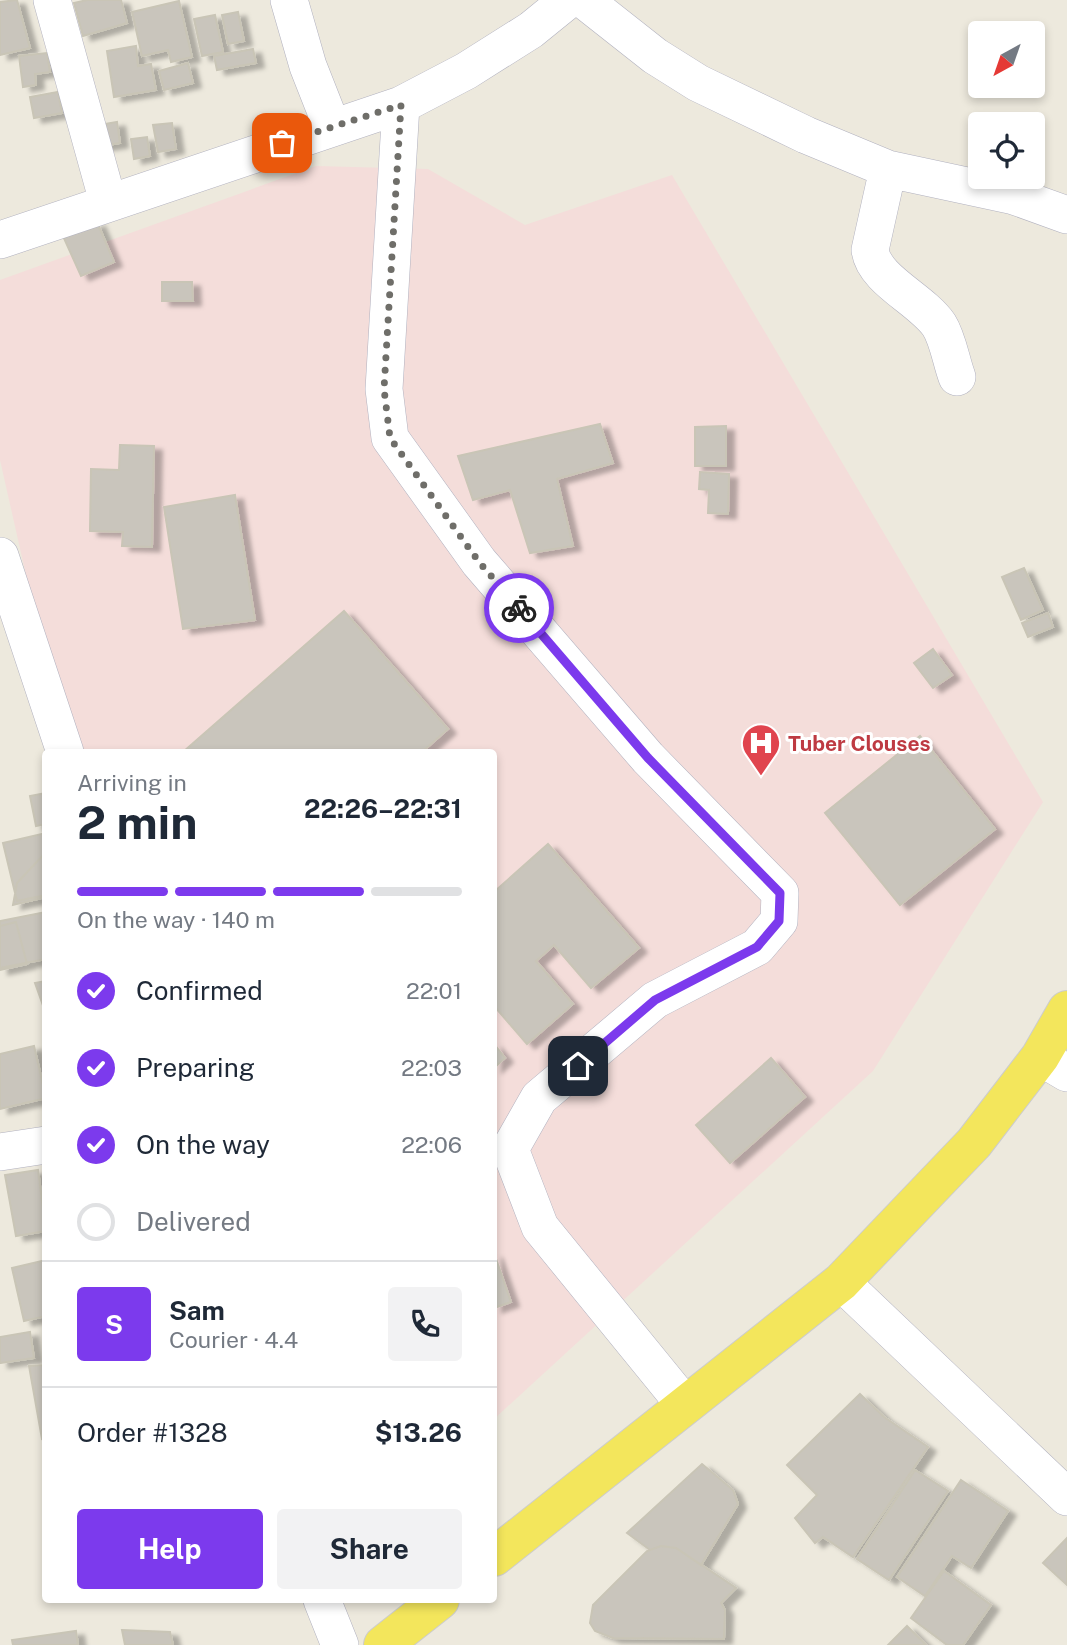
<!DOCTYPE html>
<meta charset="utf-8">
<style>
:root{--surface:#fff;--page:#f2f2f3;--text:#1f2937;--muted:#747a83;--line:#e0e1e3;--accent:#7c3aed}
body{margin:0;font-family:"Public Sans",sans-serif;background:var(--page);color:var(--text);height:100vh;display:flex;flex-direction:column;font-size:26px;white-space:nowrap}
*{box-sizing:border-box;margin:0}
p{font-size:23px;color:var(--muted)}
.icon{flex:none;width:38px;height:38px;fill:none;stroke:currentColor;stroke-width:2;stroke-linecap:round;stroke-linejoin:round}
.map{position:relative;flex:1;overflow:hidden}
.drawer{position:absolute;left:42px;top:749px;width:455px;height:854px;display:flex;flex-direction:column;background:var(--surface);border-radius:7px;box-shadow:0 4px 10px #0003}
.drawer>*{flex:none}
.needle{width:46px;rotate:220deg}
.fabs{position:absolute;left:968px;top:21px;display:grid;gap:14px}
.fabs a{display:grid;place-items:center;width:77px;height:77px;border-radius:7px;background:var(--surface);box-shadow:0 4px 10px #0003;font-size:35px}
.pin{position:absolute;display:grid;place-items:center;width:60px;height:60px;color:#fff;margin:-30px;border-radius:14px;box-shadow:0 4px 10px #0006}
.courier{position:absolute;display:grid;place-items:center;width:70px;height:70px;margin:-35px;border:5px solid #7c3aed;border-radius:50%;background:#fff;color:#222;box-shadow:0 2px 9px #0007}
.head em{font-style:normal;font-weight:700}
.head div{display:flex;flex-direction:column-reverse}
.head{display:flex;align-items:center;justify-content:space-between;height:119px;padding:0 35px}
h1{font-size:46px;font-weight:700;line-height:52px}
.bar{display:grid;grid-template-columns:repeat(4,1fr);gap:10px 7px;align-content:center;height:84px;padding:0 35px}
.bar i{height:9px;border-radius:5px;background:var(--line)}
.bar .selected{background:var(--accent)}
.bar p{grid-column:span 4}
.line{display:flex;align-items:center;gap:18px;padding:0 35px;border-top:2px solid var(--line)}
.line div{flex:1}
.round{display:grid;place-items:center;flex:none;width:74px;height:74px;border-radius:7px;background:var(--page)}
ol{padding:0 35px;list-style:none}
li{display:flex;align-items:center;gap:21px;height:77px}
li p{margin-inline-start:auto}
li .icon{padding:7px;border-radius:50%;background:var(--accent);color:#fff;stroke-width:4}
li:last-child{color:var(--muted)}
li i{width:38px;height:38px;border:4px solid var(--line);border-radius:50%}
.cta{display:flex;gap:14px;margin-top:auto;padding:14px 35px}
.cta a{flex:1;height:80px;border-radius:7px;background:var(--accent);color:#fff;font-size:28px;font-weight:700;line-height:80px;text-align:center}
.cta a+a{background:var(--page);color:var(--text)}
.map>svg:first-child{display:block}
.medical{fill:#f4ddda}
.building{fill:#c9c5bc;stroke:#c9c5b6;stroke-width:2;filter:url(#shadow)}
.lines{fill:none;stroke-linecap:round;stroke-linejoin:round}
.minor-casing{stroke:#b1b1bf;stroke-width:38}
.major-casing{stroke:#ccc;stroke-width:40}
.minor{stroke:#fff;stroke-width:37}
.major{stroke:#f3e65c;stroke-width:38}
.done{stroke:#6f6e69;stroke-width:7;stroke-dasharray:0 12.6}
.route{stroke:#7c3aed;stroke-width:9}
.labels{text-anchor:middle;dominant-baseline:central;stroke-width:6;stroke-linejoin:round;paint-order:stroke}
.health-label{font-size:21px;font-weight:bold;fill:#be3a42;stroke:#fff;text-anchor:start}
</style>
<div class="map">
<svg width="1067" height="1645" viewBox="0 0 1067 1645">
<defs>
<filter id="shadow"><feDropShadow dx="8" dy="4.5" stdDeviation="2" flood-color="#0004"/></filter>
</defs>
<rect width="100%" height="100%" fill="#ede9dd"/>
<path class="medical" d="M316 166 428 169 525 225 672 175 1043 802 873 1071 494 1419V752H66L0 460V280Z"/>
<path class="building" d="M17 0 30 48 0 55V2Z
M87 0H121L127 23 83 36 74 3Z
M179 1 192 57 171 62 168 50 142 56 132 12Z
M238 12 244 41 228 44 222 15Z
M215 15 223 52 202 56 194 19Z
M136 46 138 66 151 64 156 90 114 97 107 51Z
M253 49 256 63 217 70 214 56Z
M47 53 50 72 35 74 36 85 23 87 19 56Z
M188 63 193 83 164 90 159 71Z
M58 92 62 113 34 118 30 97Z
M117 122 120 143 102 146 99 125Z
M172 123 176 149 158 152 153 125Z
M147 137 150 156 134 159 131 139Z
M97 222 114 262 81 276 63 236Z
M162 282H192L193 301H162Z
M600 424 613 463 557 479 573 546 530 553 510 490 473 500 458 456Z
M726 426V466H695V427Z
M120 445 154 446 152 547 122 546 123 532 90 531 91 469 119 470Z
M700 472 729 474 728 514 708 513 709 490 699 489Z
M235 495 255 620 183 629 164 507Z
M1024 568 1043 610 1021 620 1002 577Z
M344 611 448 729 422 752H183Z
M1048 613 1053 627 1028 637 1022 623Z
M933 649 952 675 933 688 914 663Z
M920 736 995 829 900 905 825 813Z
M46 793V824L36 826 30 796Z
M46 833V895L17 901 3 843Z
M548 844 639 948 591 988 554 945 536 961 573 1004 527 1044 494 1006V892Z
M46 852V897L13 905 17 883Z
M46 912V959L0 968V921Z
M16 922 27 964 0 970V926Z
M46 981V1014L35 983Z
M494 1044 505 1058 494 1068Z
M34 1046 46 1098 0 1109V1054Z
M771 1058 805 1097 730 1163 696 1125Z
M38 1170 46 1231 16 1236 5 1175Z
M494 1253 511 1302 494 1308Z
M46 1260V1316L24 1321 12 1268Z
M30 1332 34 1358 0 1363V1337Z
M46 1365V1438L42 1439 29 1366Z
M860 1394 884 1417 928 1447 853 1557 823 1537 815 1543 795 1518 817 1495 787 1465Z
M702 1464 733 1490 738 1504 701 1565 676 1548 661 1546 650 1550 627 1533Z
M915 1470 948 1491 889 1580 857 1559Z
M961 1480 1008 1511 971 1568 952 1556 925 1596 897 1577Z
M1067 1538V1585L1043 1563Z
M661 1546 676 1548 736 1588 721 1603 725 1610 724 1639 613 1638 595 1631 590 1623 593 1605 647 1551Z
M944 1571 991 1605 963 1645H947L911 1618Z
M907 1626 926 1645H888Z
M122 1630 170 1632 173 1645H125Z
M76 1631 78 1645H13L12 1640Z"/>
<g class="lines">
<g class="minor-casing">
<path id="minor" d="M52 0 108 202
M289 0 308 66 332 127
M584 0 655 56 698 83 806 135 888 169 1014 196 1067 215
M401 105 384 389 390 438 479 562 648 758 780 893 779 921 757 947 655 1000 539 1098 510 1149 540 1227 685 1405
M888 169 870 250C874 280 921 299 939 325 948 339 951 361 957 377
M0 240 401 105 466 71 531 30 568 0
M0 556 65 752
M1040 1057 1067 1073
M0 1152 46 1145
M841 1282 1067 1497
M322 1600 340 1645"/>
</g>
<g class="major-casing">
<path id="major" d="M494 1557 841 1282 974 1143 1040 1057 1067 1010
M383 1645 440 1600"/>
</g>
<use href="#minor" class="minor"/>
<use href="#major" class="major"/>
</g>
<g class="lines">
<path class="done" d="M282 143 401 105 384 389 390 438 479 562 519 608"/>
<path class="route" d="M519 608 648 758 780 893 779 921 757 947 655 1000 578 1066"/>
</g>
<defs>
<g id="hospital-pin" transform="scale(2.0125)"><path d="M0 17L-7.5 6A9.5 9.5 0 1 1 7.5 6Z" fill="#e0444e" stroke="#fff"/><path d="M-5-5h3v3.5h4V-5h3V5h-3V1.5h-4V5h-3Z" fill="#fff"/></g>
</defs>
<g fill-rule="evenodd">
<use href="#hospital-pin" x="761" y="743"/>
</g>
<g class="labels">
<g class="health-label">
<text x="788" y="743">Tuber Clouses</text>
</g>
</g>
</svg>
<div class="fabs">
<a><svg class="needle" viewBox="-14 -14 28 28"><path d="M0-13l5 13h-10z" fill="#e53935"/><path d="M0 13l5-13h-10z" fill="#747a83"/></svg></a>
<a><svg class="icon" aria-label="locate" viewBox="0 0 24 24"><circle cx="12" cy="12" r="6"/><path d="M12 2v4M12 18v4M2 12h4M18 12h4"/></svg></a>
</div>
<div class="pin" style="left:282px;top:143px;background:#ea580c"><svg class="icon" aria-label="bag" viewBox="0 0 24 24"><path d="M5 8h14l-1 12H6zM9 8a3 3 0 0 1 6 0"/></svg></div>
<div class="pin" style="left:578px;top:1066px;background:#1f2937"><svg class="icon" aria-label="home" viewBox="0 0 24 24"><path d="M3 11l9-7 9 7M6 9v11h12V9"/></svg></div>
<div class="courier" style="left:519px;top:608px"><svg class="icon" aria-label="bike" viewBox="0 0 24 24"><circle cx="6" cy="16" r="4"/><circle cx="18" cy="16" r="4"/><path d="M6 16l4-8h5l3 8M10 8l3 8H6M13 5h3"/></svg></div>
<section class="drawer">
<div class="head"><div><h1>2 min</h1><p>Arriving in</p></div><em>22:26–22:31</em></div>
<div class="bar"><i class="selected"></i><i class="selected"></i><i class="selected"></i><i></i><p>On the way · 140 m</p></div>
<ol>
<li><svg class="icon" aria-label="check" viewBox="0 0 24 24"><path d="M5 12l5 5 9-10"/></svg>Confirmed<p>22:01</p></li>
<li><svg class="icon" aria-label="check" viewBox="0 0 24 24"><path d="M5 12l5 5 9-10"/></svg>Preparing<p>22:03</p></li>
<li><svg class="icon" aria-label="check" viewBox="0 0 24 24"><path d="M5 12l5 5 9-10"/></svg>On the way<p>22:06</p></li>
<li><i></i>Delivered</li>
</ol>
<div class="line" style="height:126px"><b class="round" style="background:var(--accent);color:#fff">S</b><div><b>Sam</b><p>Courier · 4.4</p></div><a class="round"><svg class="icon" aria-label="phone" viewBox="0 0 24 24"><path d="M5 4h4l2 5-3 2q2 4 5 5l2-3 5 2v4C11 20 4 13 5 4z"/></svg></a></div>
<div class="line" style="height:91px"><div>Order #1328</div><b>$13.26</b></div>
<div class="cta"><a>Help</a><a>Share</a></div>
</section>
</div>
